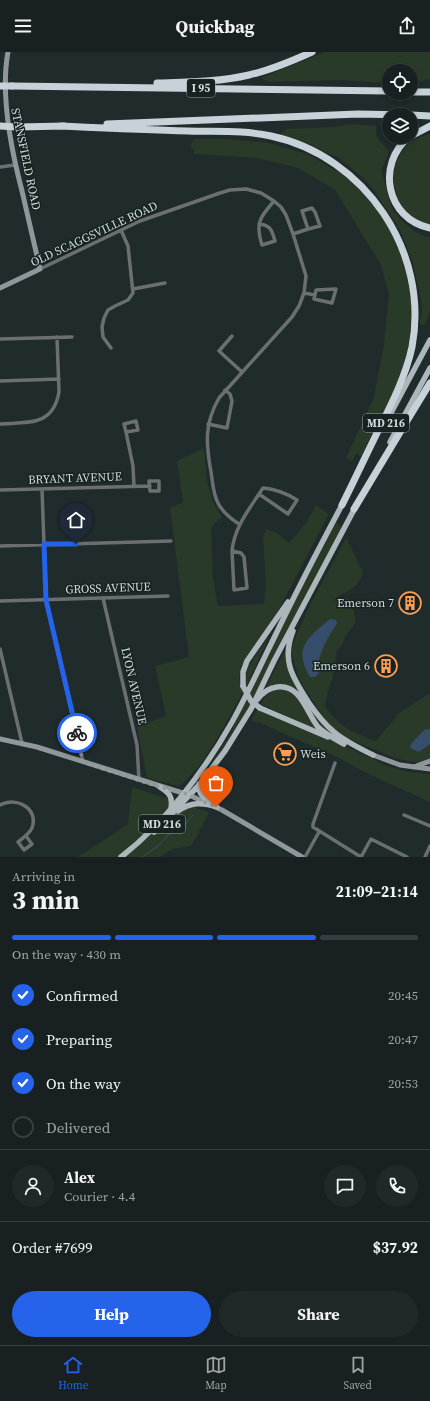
<!DOCTYPE html>
<meta charset="utf-8">
<style>
:root{--surface:#182021;--page:#21282a;--text:#f1f3f6;--muted:#9fa3a5;--line:#363e3f;--accent:#2563eb}
body{margin:0;font-family:"Source Serif 4",serif;background:var(--page);color:var(--text);height:100vh;display:flex;flex-direction:column;font-size:15px;white-space:nowrap}
*{box-sizing:border-box;margin:0}
p{font-size:13px;color:var(--muted)}
.icon{flex:none;width:22px;height:22px;fill:none;stroke:currentColor;stroke-width:2;stroke-linecap:round;stroke-linejoin:round}
.map{position:relative;height:805px;overflow:hidden}
.details{display:flex;flex-direction:column;background:var(--surface);flex:1}
.details>*{flex:none}
.tools{position:absolute;left:382px;top:12px;display:grid;gap:8px}
.tools a{display:grid;place-items:center;width:36px;height:36px;border-radius:50%;background:var(--surface);box-shadow:0 2px 6px #0003,0 0 0 1px var(--line);font-size:20px}
.pin{position:absolute;display:grid;place-items:center;width:34px;height:34px;color:#fff;margin:-41px -17px;border-radius:50% 50% 50% 0;rotate:-45deg;box-shadow:0 0 4px #0007}
.pin .icon{rotate:45deg}
.courier{position:absolute;display:grid;place-items:center;width:40px;height:40px;margin:-20px;border:3px solid #2563eb;border-radius:50%;background:#fff;color:#222;box-shadow:0 1px 5px #0007}
.headline em{font-style:normal;font-weight:700}
.headline div{display:flex;flex-direction:column-reverse}
.headline{display:flex;align-items:center;justify-content:space-between;height:68px;padding:0 12px}
h1{font-size:26px;font-weight:700;line-height:30px}
.bar{display:grid;grid-template-columns:repeat(4,1fr);gap:6px 4px;align-content:center;height:48px;padding:0 12px}
.bar i{height:5px;border-radius:3px;background:var(--line)}
.bar .on{background:var(--accent)}
.bar p{grid-column:span 4}
.line{display:flex;align-items:center;gap:10px;padding:0 12px;border-top:1px solid var(--line)}
.line div{flex:1}
.round{display:grid;place-items:center;flex:none;width:42px;height:42px;border-radius:21px;background:var(--page)}
ol{padding:0 12px;list-style:none}
li{display:flex;align-items:center;gap:12px;height:44px}
li p{margin-inline-start:auto}
li .icon{padding:4px;border-radius:50%;background:var(--accent);color:#fff;stroke-width:4}
li:last-child{color:var(--muted)}
li i{width:22px;height:22px;border:2px solid var(--line);border-radius:50%}
.primary-button{display:flex;gap:8px;margin-top:auto;padding:8px 12px}
.primary-button a{flex:1;height:46px;border-radius:24px;background:var(--accent);color:#fff;font-size:16px;font-weight:700;line-height:46px;text-align:center}
.primary-button a+a{background:var(--page);color:var(--text)}
header{display:flex;justify-content:space-between;align-items:center;height:52px;padding:0 12px;background:var(--surface);font-size:18px;font-weight:700}
.menu{display:flex;justify-content:space-around;align-items:center;height:56px;border-top:1px solid var(--line);background:var(--surface);font-size:11px;color:var(--muted)}
.menu a{display:grid;justify-items:center;gap:2px}
.menu .on{color:var(--accent)}
.map>svg:first-child{display:block}
.green{fill:#2a3a28}
.water{fill:#374d6c}
.lines{fill:none;stroke-linecap:round;stroke-linejoin:round}
.stream{stroke:#374d6c;stroke-width:1}
.street{stroke:#6b6f72;stroke-width:3.5}
.secondary{stroke:#90979b;stroke-width:5}
.primary{stroke:#acb6bb;stroke-width:5.5}
.highway{stroke:#c6d2d8;stroke-width:7}
.primary-bridge{stroke:#acb6bb;stroke-width:5.5}
.highway-bridge{stroke:#c6d2d8;stroke-width:7}
.done{stroke:#949c9c;stroke-width:4;stroke-dasharray:0 7.2}
.route{stroke:#2563eb;stroke-width:5}
.labels{text-anchor:middle;dominant-baseline:central;stroke-width:3;stroke-linejoin:round;paint-order:stroke}
.shield{fill:#172222;stroke:#9aa2a2;stroke-width:1}
.shield-label{font-size:11px;font-weight:bold;fill:#d2d9d9}
.street-label{font-size:12px;fill:#d2d9d9;stroke:#172222}
.poi-label{font-size:12px;fill:#d2d9d9;stroke:#172222;text-anchor:end}
</style>
<header><svg class="icon" aria-label="menu" viewBox="0 0 24 24"><path d="M4 6h16M4 12h16M4 18h16"/></svg>Quickbag<svg class="icon" aria-label="share" viewBox="0 0 24 24"><path d="M12 15V3M7 8l5-5 5 5M5 13v7h14v-7"/></svg></header>
<div class="map">
<svg width="430" height="805" viewBox="0 0 430 805">
<rect width="100%" height="100%" fill="#202b2c"/>
<path class="green" d="M325 0H430V27L411 32V19H389V31L344 28 268 30 261 26Z
M353 72 376 74V82L379 88 389 100 381 119 392 156 402 169 415 180 426 185H430V258L427 268 424 273H421L420 270 422 257 421 247 413 211 400 178 375 140 363 126 338 105 327 101 312 93 281 82 282 80 287 77 333 75Z
M430 82V173C424 171 415 169 410 164 391 148 388 114 406 94 412 88 422 84 430 82Z
M194 87H226L269 91 307 102 344 123 364 141 383 164 401 199 408 227 412 259 408 298 396 335 361 404 356 402 352 409 346 406 374 345 384 292 389 243 381 213 335 138 298 116 257 106 194 102V97L191 96V93Z
M204 396 207 429 213 450 222 465 211 475 213 527 218 554 264 552 266 533 263 486 266 477 277 481 289 491 306 471 316 453 329 462 274 567 241 614 239 626 241 635 243 640C228 667 203 718 179 734L147 726 137 675 166 664 155 614 189 605 170 456 183 450 177 409Z
M336 470 342 476 243 666 220 702 194 734C211 711 231 687 240 659L289 559Z
M347 487 363 521C356 541 345 537 333 549L345 546 351 548 355 564V571L345 585 343 592 337 598 332 628 328 639 325 654C340 676 352 680 376 689L399 661 430 641V707L419 711 395 706 347 686 326 669 305 637 297 621 291 598 293 591 310 553 345 488Z
M270 583 246 635 245 629 248 614Z
M287 595 288 618 334 683H333L319 673 291 635 265 637Z
M275 638C278 638 282 637 285 638 299 641 310 667 317 678L261 652 266 643Z
M257 657 356 699 387 714 409 720 430 722V750L368 722 337 705 260 671 251 669Z
M132 735 209 760 197 784 190 794 172 797 160 805H78L128 772Z"/>
<path class="water" d="M330 567 336 568 337 571C328 586 316 603 319 621L315 625H310C292 595 309 585 330 567Z
M429 677 430 678V692L419 700 412 697 410 695 411 692 424 678Z"/>
<g class="lines">
<path class="stream" d="M142 805 158 794 168 783 186 771 193 763"/>
<path class="street" d="M0 115 15 113
M259 172C271 173 272 179 275 189L262 193C255 171 260 165 274 149
M293 182 308 177 302 159 312 156 315 160 320 174 308 177
M40 217 140 169 220 141 230 138 246 137 261 141 274 149 281 155 286 163 293 182 306 224 304 241 299 254 292 265 219 346C204 372 206 392 211 420 213 432 213 443 219 453 224 461 231 467 239 472
M133 237 165 231
M304 241 315 243 314 247 332 251 336 237 316 238 315 243
M232 284 219 299 242 320
M0 287 72 285
M111 296 103 285 102 275 104 266 108 258 115 254 128 248 133 241 128 194 121 178
M0 329 59 327
M0 372C27 370 53 375 59 340L57 285
M208 372 227 376 232 349 230 342 225 338
M126 380 124 372 136 369 138 378 126 380 133 414 134 434
M149 429H159V439H150Z
M42 437 46 548 83 710
M0 438 150 434
M0 494 171 489
M232 499 234 538 247 536 244 505 241 501 232 499C234 477 247 460 259 442L288 462 297 448C286 441 276 437 263 436L259 442
M103 546 137 693 139 728
M0 549 168 544
M0 597 22 691
M335 711 313 772V775L361 805 371 787 407 805
M0 753C17 744 39 757 32 776 29 782 23 786 18 790L24 798 32 792 26 784
M404 763 430 774
M305 805 319 780
M425 805 430 794"/>
<path class="secondary" d="M0 236 40 217C34 191 28 165 22 139 11 97 0 43 8 0
M0 687 37 695 189 743 222 758 302 805
M373 703 400 713 430 717
M414 715 430 709"/>
<path class="primary" d="M384 374 430 288
M390 390 430 316
M293 579C281 609 293 626 309 651 316 661 323 671 333 679 344 689 359 696 373 703
M243 634V620L247 609 288 550
M257 648C262 641 268 636 277 635 301 632 306 660 318 675 325 682 335 687 344 692
M260 656 328 685
M199 732C197 742 205 746 212 752
M160 735C169 741 173 744 171 756
M178 759C191 750 202 750 217 755
M154 780 200 732 225 699 251 657 274 609 356 454
M121 805C164 772 205 718 232 670 247 643 260 614 274 586 296 540 319 496 343 451"/>
<path class="highway" d="M157 31C188 30 219 30 249 23 271 18 292 9 312 0
M12 34 389 39
M411 40H430
M411 63 430 64
M107 72 358 62 408 63
M61 74C104 76 146 78 188 79 216 80 244 78 271 84 365 104 430 200 412 295 406 323 393 349 380 375 367 401 355 427 342 453
M17 75 65 74
M411 84 430 74
M409 85C376 112 386 167 430 176
M354 457 402 377 430 331"/>
<path class="primary-bridge" d="M243 634 251 649 260 656"/>
<path class="highway-bridge" d="M0 34H12
M0 74 17 75"/>
</g>
<g class="lines">
<path class="done" d="M77 681 83 710 160 735 184 741 216 755"/>
<path class="route" d="M76 492H44L46 548 77 681"/>
</g>
<defs>
<g id="building-ring" transform="scale(1.15)"><circle r="9.5" fill="#172222" stroke="#fc9d54" stroke-width="1.5"/><path d="M-4-6H4V6H1V3H-1V6H-4ZM-2.5-4.3h1.7v1.8h-1.7ZM.8-4.3h1.7v1.8H.8ZM-2.5-1h1.7V.8h-1.7ZM.8-1h1.7V.8H.8Z" fill="#fc9d54"/></g>
<g id="supermarket-ring" transform="scale(1.15)"><circle r="9.5" fill="#172222" stroke="#fc9d54" stroke-width="1.5"/><path d="M-6-5.5h2.5l.6 2H6L4.5 2H-2.5L-4.4-4H-6ZM-1.5 3.2a1.3 1.3 0 1 0 .1 0ZM3 3.2a1.3 1.3 0 1 0 .1 0Z" fill="#fc9d54"/></g>
</defs>
<g fill-rule="evenodd">
<use href="#building-ring" x="410" y="551"/>
<use href="#building-ring" x="386" y="614"/>
<use href="#supermarket-ring" x="285" y="702"/>
</g>
<g class="labels">
<g class="shield">
<rect x="187" y="27" width="28" height="18" rx="3"/>
<rect x="363" y="362" width="46" height="18" rx="3"/>
<rect x="139" y="763" width="46" height="18" rx="3"/>
</g>
<g class="shield-label">
<text x="201" y="36">I 95</text>
<text x="386" y="371">MD 216</text>
<text x="162" y="772">MD 216</text>
</g>
<g class="street-label">
<text transform="translate(26 107) rotate(78)">STANSFIELD ROAD</text>
<text transform="translate(94 182) rotate(-25)">OLD SCAGGSVILLE ROAD</text>
<text transform="translate(75 426) rotate(-2)">BRYANT AVENUE</text>
<text transform="translate(108 536) rotate(-2)">GROSS AVENUE</text>
<text transform="translate(134 634) rotate(77)">LYON AVENUE</text>
</g>
<g class="poi-label">
<text x="394" y="551">Emerson 7</text>
<text x="370" y="614">Emerson 6</text>
<text x="300" y="702" text-anchor="start">Weis</text>
</g>
</g>
</svg>
<div class="tools">
<a><svg class="icon" aria-label="locate" viewBox="0 0 24 24"><circle cx="12" cy="12" r="6"/><path d="M12 2v4M12 18v4M2 12h4M18 12h4"/></svg></a>
<a><svg class="icon" aria-label="layers" viewBox="0 0 24 24"><path d="M12 4l9 5-9 5-9-5zM3 14l9 5 9-5"/></svg></a>
</div>
<div class="pin" style="left:216px;top:755px;background:#ea580c"><svg class="icon" aria-label="bag" viewBox="0 0 24 24"><path d="M5 8h14l-1 12H6zM9 8a3 3 0 0 1 6 0"/></svg></div>
<div class="pin" style="left:76px;top:492px;background:#1f2937"><svg class="icon" aria-label="home" viewBox="0 0 24 24"><path d="M3 11l9-7 9 7M6 9v11h12V9"/></svg></div>
<div class="courier" style="left:77px;top:681px"><svg class="icon" aria-label="bike" viewBox="0 0 24 24"><circle cx="6" cy="16" r="4"/><circle cx="18" cy="16" r="4"/><path d="M6 16l4-8h5l3 8M10 8l3 8H6M13 5h3"/></svg></div>
</div>
<section class="details">
<div class="headline"><div><h1>3 min</h1><p>Arriving in</p></div><em>21:09–21:14</em></div>
<div class="bar"><i class="on"></i><i class="on"></i><i class="on"></i><i></i><p>On the way · 430 m</p></div>
<ol>
<li><svg class="icon" aria-label="check" viewBox="0 0 24 24"><path d="M5 12l5 5 9-10"/></svg>Confirmed<p>20:45</p></li>
<li><svg class="icon" aria-label="check" viewBox="0 0 24 24"><path d="M5 12l5 5 9-10"/></svg>Preparing<p>20:47</p></li>
<li><svg class="icon" aria-label="check" viewBox="0 0 24 24"><path d="M5 12l5 5 9-10"/></svg>On the way<p>20:53</p></li>
<li><i></i>Delivered</li>
</ol>
<div class="line" style="height:72px"><a class="round"><svg class="icon" aria-label="person" viewBox="0 0 24 24"><circle cx="12" cy="8" r="4"/><path d="M4 21q1-7 8-7t8 7"/></svg></a><div><b>Alex</b><p>Courier · 4.4</p></div><a class="round"><svg class="icon" aria-label="chat" viewBox="0 0 24 24"><path d="M4 5h16v11H9l-5 4z"/></svg></a><a class="round"><svg class="icon" aria-label="phone" viewBox="0 0 24 24"><path d="M5 4h4l2 5-3 2q2 4 5 5l2-3 5 2v4C11 20 4 13 5 4z"/></svg></a></div>
<div class="line" style="height:52px"><div>Order #7699</div><b>$37.92</b></div>
<div class="primary-button"><a>Help</a><a>Share</a></div>
</section>
<nav class="menu">
<a class="on"><svg class="icon" aria-label="home" viewBox="0 0 24 24"><path d="M3 11l9-7 9 7M6 9v11h12V9"/></svg>Home</a>
<a><svg class="icon" aria-label="map" viewBox="0 0 24 24"><path d="M3 6l6-2 6 2 6-2v14l-6 2-6-2-6 2zM9 4v14M15 6v14"/></svg>Map</a>
<a><svg class="icon" aria-label="saved" viewBox="0 0 24 24"><path d="M7 4h10v16l-5-4-5 4z"/></svg>Saved</a>
</nav>
